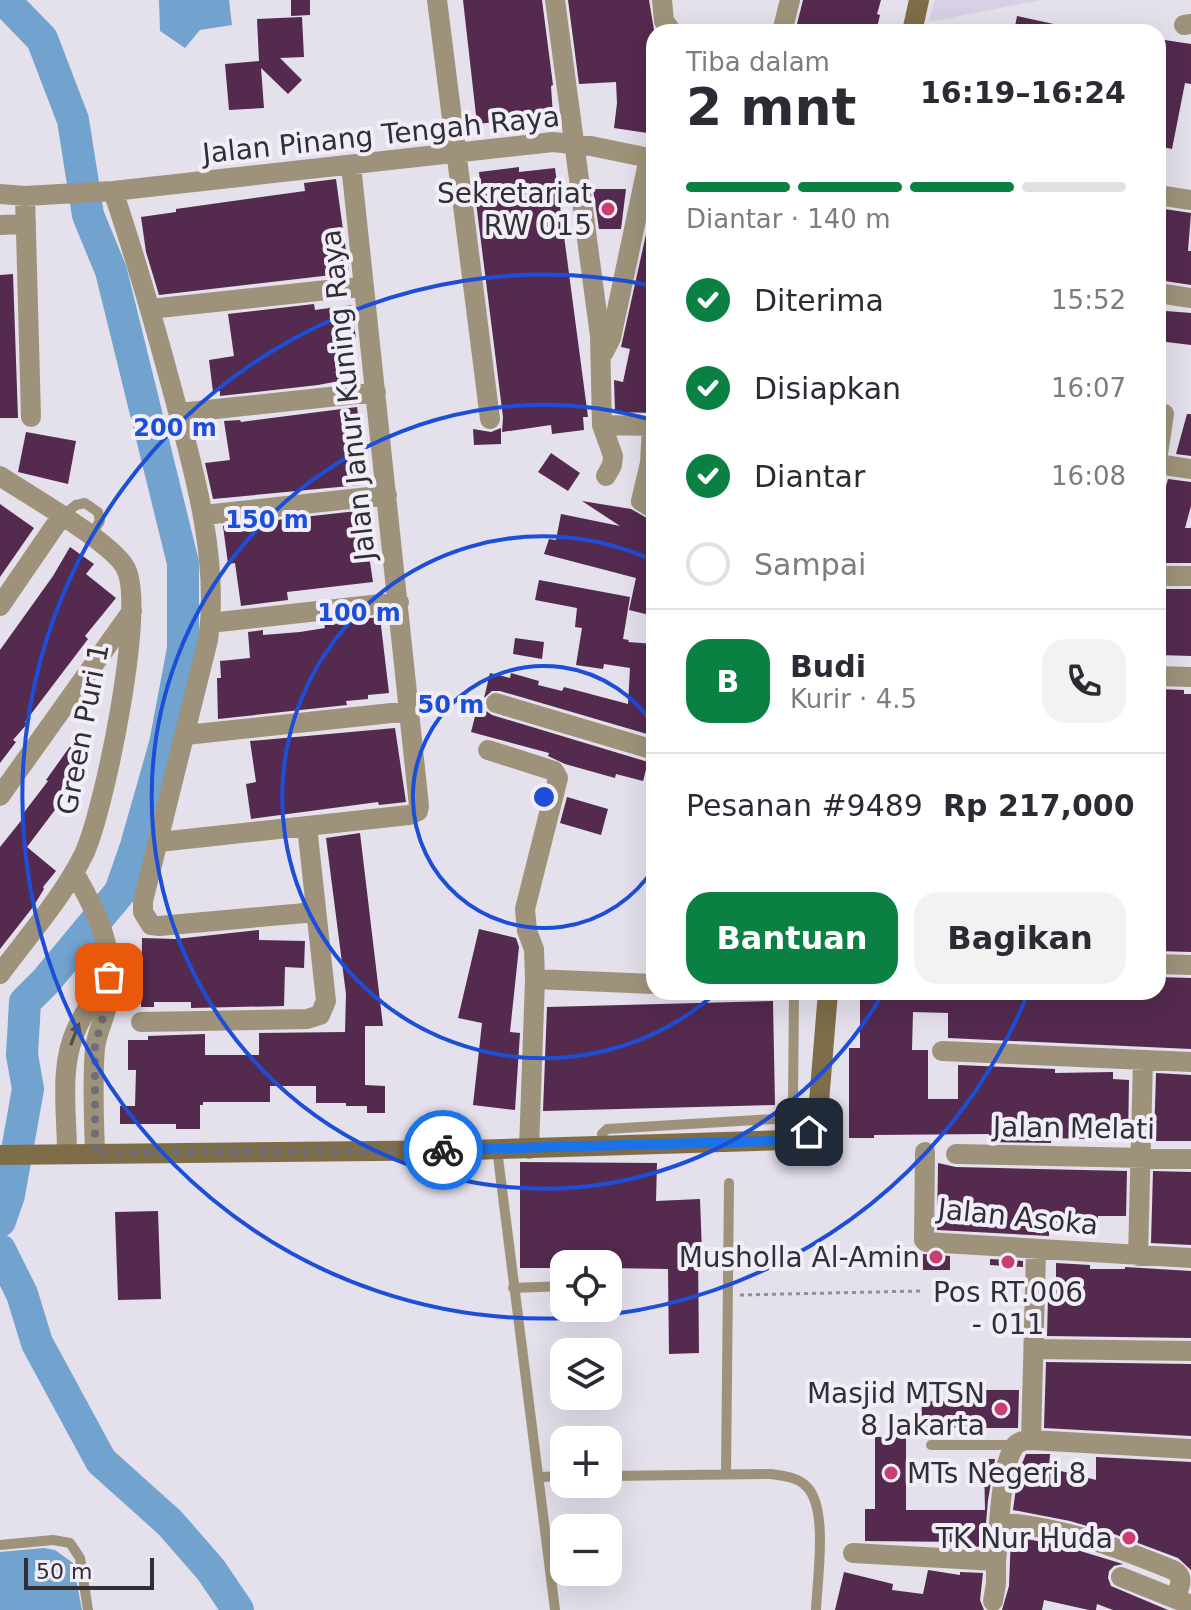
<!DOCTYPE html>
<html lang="id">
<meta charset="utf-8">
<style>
:root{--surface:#fff;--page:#f2f2f3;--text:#2b2b33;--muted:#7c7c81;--line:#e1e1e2;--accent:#0b8043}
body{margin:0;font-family:"DejaVu Sans",sans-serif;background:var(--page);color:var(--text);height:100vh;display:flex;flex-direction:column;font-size:30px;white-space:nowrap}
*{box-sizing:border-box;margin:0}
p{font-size:26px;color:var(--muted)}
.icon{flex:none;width:44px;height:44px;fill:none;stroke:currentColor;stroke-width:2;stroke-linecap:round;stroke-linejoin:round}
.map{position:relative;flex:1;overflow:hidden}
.sheet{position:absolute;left:646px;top:24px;width:520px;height:976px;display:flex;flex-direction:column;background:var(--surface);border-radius:24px;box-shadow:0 8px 32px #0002}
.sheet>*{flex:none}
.buttons{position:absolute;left:550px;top:1250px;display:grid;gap:16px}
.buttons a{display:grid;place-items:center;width:72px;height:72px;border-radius:16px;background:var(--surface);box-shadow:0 8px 32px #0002;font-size:40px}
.scale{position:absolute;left:24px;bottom:20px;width:130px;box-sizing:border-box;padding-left:8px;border:4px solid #312f34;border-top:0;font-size:22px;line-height:28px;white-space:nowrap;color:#312f34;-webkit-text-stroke:6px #f1edf9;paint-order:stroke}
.pin{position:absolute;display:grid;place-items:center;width:68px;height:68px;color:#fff;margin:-34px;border-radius:16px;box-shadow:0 4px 12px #0006}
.courier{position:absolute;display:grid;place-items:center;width:80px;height:80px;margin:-40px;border:6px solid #1a73e8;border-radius:50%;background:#fff;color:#222;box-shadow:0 2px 10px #0007}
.headline em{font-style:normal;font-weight:700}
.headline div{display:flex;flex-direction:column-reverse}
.headline{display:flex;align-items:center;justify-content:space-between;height:136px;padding:0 40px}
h1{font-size:52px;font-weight:700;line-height:60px}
.bar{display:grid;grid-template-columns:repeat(4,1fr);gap:12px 8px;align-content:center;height:96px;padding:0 40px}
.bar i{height:10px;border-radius:6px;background:var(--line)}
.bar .active{background:var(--accent)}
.bar p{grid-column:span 4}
.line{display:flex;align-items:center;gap:20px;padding:0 40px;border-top:2px solid var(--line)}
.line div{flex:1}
.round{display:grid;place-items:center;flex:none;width:84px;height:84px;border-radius:24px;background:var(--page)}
ol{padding:0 40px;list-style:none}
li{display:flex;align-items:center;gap:24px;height:88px}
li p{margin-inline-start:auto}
li .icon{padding:8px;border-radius:50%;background:var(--accent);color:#fff;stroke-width:4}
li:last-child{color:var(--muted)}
li i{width:44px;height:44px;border:4px solid var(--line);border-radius:50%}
.cta{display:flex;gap:16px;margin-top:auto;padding:16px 40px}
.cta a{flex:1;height:92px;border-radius:24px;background:var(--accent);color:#fff;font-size:32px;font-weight:700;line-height:92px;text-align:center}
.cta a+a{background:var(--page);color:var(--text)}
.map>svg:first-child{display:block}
.built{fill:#d8d1e5}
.water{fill:#72a2ce}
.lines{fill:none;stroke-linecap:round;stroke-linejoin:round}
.river{stroke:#72a2ce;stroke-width:32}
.building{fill:#542a4f}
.path{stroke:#918e97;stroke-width:3;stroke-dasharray:4 4;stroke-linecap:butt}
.lane{stroke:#9e937a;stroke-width:10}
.street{stroke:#9e937a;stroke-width:20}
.secondary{stroke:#7d6d48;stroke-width:20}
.oneway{fill:#524d49}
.done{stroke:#706d74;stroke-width:8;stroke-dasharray:0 14.4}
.route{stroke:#1a73e8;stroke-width:10}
.ring{fill:none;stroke:#1d4ed8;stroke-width:4}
.poi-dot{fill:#c93d6f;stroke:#f1edf9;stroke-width:3}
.labels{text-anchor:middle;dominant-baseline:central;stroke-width:8;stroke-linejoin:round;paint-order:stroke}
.street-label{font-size:28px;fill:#312f34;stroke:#f1edf9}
.poi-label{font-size:28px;fill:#312f34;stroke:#f1edf9;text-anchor:end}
.centre{fill:#1d4ed8;stroke:#f1edf9;stroke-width:4}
.ring-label{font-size:24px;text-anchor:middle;font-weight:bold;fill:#1d4ed8;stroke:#f1edf9;stroke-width:8;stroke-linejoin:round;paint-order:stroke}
</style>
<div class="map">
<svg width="1191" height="1610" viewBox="0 0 1191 1610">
<rect width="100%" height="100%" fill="#e4e0ec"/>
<path class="built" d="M935 0H1041L928 22Z"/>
<path class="water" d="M159 0H229L232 25 200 30 185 48 160 31Z
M44 1548 55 1550 73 1563 82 1610H0V1552Z"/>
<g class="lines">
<path class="river" d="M0 1221 9 1195 28 1089 22 1055 25 1002 46 981 120 892 136 846 165 744 183 649V563L111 271 88 215 73 120 42 39 4 0
M0 1250 22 1294 37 1343 101 1461 170 1523 211 1570 238 1610"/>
</g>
<path class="building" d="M291 0H310V15L291 16Z
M463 0H542L553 85 551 86 553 116 477 124Z
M568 0H649L654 30V134L614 128 617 103 616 82 579 84Z
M803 0H881L877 14 880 15 876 32H795Z
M1017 16 1063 26V32H1014Z
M302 17 304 57 280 58 302 80 288 94 261 68 264 108 229 110 225 64 259 61 257 19Z
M1158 39 1191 44V84L1185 83 1172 149 1158 146Z
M519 167V172L555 168 588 417H583L584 430 552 434 551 425 502 432 503 417 476 202 482 201 479 172Z
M336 179 349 273 159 295 146 252 141 217 176 212V209L305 191 304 183Z
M593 189H626L621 229H599Z
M653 203 654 413 615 412 614 380 623 382 630 349 621 347Z
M1158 208 1191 213 1188 251H1191V285L1158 280Z
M13 274 18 418H0V275Z
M314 304 315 310 351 305 356 338 350 339 355 378 318 385 220 396V391L213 392 209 360 234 356 228 314Z
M1166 311 1191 313V345L1158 341V312Z
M357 407 362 443 354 444 360 485 213 499 205 463 230 460 224 421 240 420 241 422Z
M1187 414H1191V456L1176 454Z
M501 428V444L474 445 473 429 491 432Z
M26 432 76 441 68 484 18 472Z
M551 453 580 473 568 491 538 472Z
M1168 479 1191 482V506L1185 528H1191V563H1158V489L1165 490Z
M582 501 631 509 654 522V616L629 610 636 578 544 554 549 539 556 540 561 514 620 526Z
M0 504 34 528 0 577Z
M366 510 371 541 367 542 373 582 287 592 288 600 241 606 235 563 228 564 223 526Z
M70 547 94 564 86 574 116 598 85 636 88 639 25 722 27 724 13 740 16 742 0 763V650L53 576Z
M539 580 630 597 623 639 629 640 628 642 654 644V713L647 734 500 691H492L484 698 490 673 510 678 511 673 539 681 538 685 562 691 564 687 628 704 630 668 604 664 603 669 576 665 582 628 575 627 577 608 535 600Z
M1158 589H1191V656L1159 655Z
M380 617 389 693 368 695V699L346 701 347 705 218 719 217 678H221L220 661 250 658 248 632 263 630V635L300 632 325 628 324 623Z
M515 638 544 642 542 659 513 654Z
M1158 689 1184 690V694H1191V952L1158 951Z
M483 701 486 711 492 715 648 762 643 781 616 774 615 778 565 764 548 756 549 753 471 732 478 705 482 706Z
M395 728 406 802 379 805 378 802 251 819 246 784 256 782 250 741Z
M71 745 87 757 74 774 79 778 27 847 56 871 43 887 44 889 33 907 0 949V847L24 817 22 815 48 781 46 780Z
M567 797 608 809 601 835 560 823Z
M360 833 383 1026H365V1085L385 1086V1113H367V1106H346V1103H316V1086H270V1102H203V1105H200V1129H176V1124H120V1106H135L136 1070H128V1040H148V1036L205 1034V1055H259V1033L345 1032 346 994 326 838Z
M479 929 516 938 519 947 510 1032 520 1033 515 1110 473 1105 482 1023 458 1018Z
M259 930V940L305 941 304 968 285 967 284 1006 191 1008V1002H154V1007H141L142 938 176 939Z
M1158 977 1191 978V1049L948 1038V1013L913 1012 912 1050H928V1099H958V1065L1055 1069V1073L1113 1072V1079L1129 1080 1128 1140 1051 1138V1143L989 1142V1134L874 1135V1138H849V1048H860V992H1158Z
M773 1001 775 1105 543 1111 547 1007Z
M1156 1073 1191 1075V1141H1154Z
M520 1162 657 1163 656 1201 700 1199 702 1253H698L699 1353 669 1354 668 1269 608 1268V1264H564V1268H520Z
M938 1163 956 1167 1127 1171 1126 1216H1098V1230L1079 1229V1223H1049V1236L937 1230Z
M1153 1171 1191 1172V1245L1151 1243Z
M158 1211 161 1299 118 1300 115 1212Z
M923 1254 950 1256V1270H923Z
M990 1259 1023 1261V1267L990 1265Z
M1056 1263 1090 1265V1269H1125V1267L1191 1271V1338L1047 1336 1048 1298H1056Z
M1046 1362 1191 1364V1436L1044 1428Z
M982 1390H1019L1018 1428H921L922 1401 982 1402Z
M875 1437H906V1510H985L984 1459H995L988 1500 984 1547 961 1546V1542L865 1541V1509H875Z
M1026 1454H1050L1049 1468 1096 1480V1457L1191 1462V1570L1178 1558 1114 1534 1070 1521 1013 1510 1018 1473Z
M1011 1536 1064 1546 1123 1564 1114 1566 1109 1571 1108 1578 1111 1586 1168 1610H1113L1097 1604 1096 1610H1089L1044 1600 1042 1610H1002L1009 1586Z
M928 1570 960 1575V1572L983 1573 980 1600 984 1610H835L844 1572 893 1584 892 1590 923 1594Z"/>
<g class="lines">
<path class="path" d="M740 1295 920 1291"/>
<path class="lane" d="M62 516 76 505 85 503 98 512 100 521 91 535
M603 1147 602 1134 607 1129 790 1118 793 1102 794 992
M497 1149 555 1610
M513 1288 564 1286
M931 1445H1015
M726 1474 729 1183
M608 1476 771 1474C783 1476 797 1477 806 1486 829 1507 817 1580 816 1610
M539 1477 564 1476
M0 1545 53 1540 70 1543 80 1558 88 1610"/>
<path class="street" d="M437 0 490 419
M555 0 600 336 602 425 613 456 612 465 606 476
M662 0 664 21 672 32
M1184 25 1191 24
M782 32 790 0
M113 191C135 256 154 322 172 389 193 467 220 559 208 640L143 901V912L151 925 159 926 316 912
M0 194 25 196 113 191 553 142 591 146 654 159
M1158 195 1191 200
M25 196 31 417
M0 225 26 224
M1158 293 1191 298
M150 309 364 286
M604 352 611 338 649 158
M179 413 376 392
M602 425 654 426
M652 426 650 463 641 501 654 509
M1158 454 1164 414
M1158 464 1191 469
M0 476C27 494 115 544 126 569 146 609 104 811 84 854 63 897 28 936 0 974
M204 515 387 495
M1158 576H1191
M0 606 61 517
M210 623 399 602
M1158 676 1191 677
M496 703 654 750
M186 735 410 711
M488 750 554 771 558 778 525 909 527 931 534 949 535 979 529 1149
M0 796 132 611
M159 842 409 815 418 811 419 806 351 165
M74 872C99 917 115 947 108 1000 106 1017 97 1031 95 1048 92 1083 94 1118 95 1153
M1158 964 1191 965
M535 979 654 984
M141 1022 307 1019 320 1015 326 1001 307 826
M942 1051 1191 1062
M925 1152 924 1240 926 1242 1191 1258
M67 1153C67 1114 59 1067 76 1030 84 1011 97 994 109 977
M956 1154 1191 1159
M1036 1251 1031 1440 1191 1449
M1138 1256 1143 1060
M1034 1349 1191 1351
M1000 1522C1064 1528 1114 1546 1173 1570 1186 1577 1179 1588 1175 1598
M853 1553 996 1561C999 1534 1000 1468 1014 1447 1018 1441 1025 1440 1031 1440
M1121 1577 1191 1605
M993 1601 996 1584V1561"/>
<path class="secondary" d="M912 32 919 0
M0 1155 471 1150 789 1140 809 1132 818 1114 828 992"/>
</g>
<defs><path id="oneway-solid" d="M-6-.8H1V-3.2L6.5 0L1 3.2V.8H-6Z" transform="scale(2)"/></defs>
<use class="oneway" href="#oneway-solid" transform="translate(75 1034) rotate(-69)"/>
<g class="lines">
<path class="done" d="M109 977 108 1000 95 1045V1153L443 1150"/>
<path class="route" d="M443 1150 774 1141 789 1140 809 1132"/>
</g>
<g class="ring">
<path d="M654 868A131 131 0 1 1 654 726"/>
<path d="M717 992A261 261 0 1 1 652 560"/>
<path d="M883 993A392 392 0 1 1 652 420"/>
<path d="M1028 993A522 522 0 1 1 653 286"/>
</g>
<g class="poi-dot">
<circle cx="608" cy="209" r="8"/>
<circle cx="936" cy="1257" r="8"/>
<circle cx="1008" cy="1262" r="8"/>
<circle cx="1001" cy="1409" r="8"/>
<circle cx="891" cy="1473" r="8"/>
<circle cx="1129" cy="1538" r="8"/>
</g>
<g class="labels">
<g class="street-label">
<text transform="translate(381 135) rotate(-6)">Jalan Pinang Tengah Raya</text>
<text transform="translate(348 395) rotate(-96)">Jalan Janur Kuning Raya</text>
<text transform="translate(83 729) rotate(-79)">Green Puri 1</text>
<text transform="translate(1074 1128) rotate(1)">Jalan Melati</text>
<text transform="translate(1018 1217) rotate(6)">Jalan Asoka</text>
</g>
<g class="poi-label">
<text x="592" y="193">Sekretariat<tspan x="592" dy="32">RW 015</tspan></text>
<text x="920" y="1257">Musholla Al-Amin</text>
<text x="1008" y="1292" text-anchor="middle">Pos RT.006<tspan x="1008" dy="32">- 011</tspan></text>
<text x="985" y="1393">Masjid MTSN<tspan x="985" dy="32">8 Jakarta</tspan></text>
<text x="907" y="1473" text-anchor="start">MTs Negeri 8</text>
<text x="1113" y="1538">TK Nur Huda</text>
</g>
</g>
<circle cx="544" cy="797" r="12" class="centre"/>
<g class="ring-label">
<text x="175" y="436">200 m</text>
<text x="267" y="528">150 m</text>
<text x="359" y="621">100 m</text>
<text x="451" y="713">50 m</text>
</g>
</svg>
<div class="buttons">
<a><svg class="icon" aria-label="locate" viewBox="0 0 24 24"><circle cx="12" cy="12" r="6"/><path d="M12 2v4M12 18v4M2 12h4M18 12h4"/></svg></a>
<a><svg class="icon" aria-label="layers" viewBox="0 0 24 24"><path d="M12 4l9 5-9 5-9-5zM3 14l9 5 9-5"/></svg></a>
<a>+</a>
<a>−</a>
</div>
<div class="scale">50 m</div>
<div class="pin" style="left:109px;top:977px;background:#ea580c"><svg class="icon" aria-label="bag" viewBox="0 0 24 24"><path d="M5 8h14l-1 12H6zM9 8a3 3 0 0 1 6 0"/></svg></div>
<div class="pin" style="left:809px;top:1132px;background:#1f2937"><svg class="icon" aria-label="home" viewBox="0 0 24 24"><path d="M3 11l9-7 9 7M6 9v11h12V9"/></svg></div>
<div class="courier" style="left:443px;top:1150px"><svg class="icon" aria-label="bike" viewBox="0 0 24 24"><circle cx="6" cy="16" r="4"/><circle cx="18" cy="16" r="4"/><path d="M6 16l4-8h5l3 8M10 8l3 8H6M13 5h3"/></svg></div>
<section class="sheet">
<div class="headline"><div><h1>2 mnt</h1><p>Tiba dalam</p></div><em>16:19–16:24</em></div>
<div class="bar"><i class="active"></i><i class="active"></i><i class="active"></i><i></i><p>Diantar · 140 m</p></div>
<ol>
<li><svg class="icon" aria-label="check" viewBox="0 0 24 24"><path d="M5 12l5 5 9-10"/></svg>Diterima<p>15:52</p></li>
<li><svg class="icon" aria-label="check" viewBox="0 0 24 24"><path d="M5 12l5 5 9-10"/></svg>Disiapkan<p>16:07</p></li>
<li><svg class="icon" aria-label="check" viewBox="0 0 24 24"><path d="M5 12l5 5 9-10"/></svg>Diantar<p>16:08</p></li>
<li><i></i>Sampai</li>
</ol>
<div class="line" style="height:144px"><b class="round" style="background:var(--accent);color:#fff">B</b><div><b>Budi</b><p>Kurir · 4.5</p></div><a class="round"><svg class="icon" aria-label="phone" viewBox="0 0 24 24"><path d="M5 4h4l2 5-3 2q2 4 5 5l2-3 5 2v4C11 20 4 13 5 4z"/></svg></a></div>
<div class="line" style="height:104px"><div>Pesanan #9489</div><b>Rp 217,000</b></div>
<div class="cta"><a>Bantuan</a><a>Bagikan</a></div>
</section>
</div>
